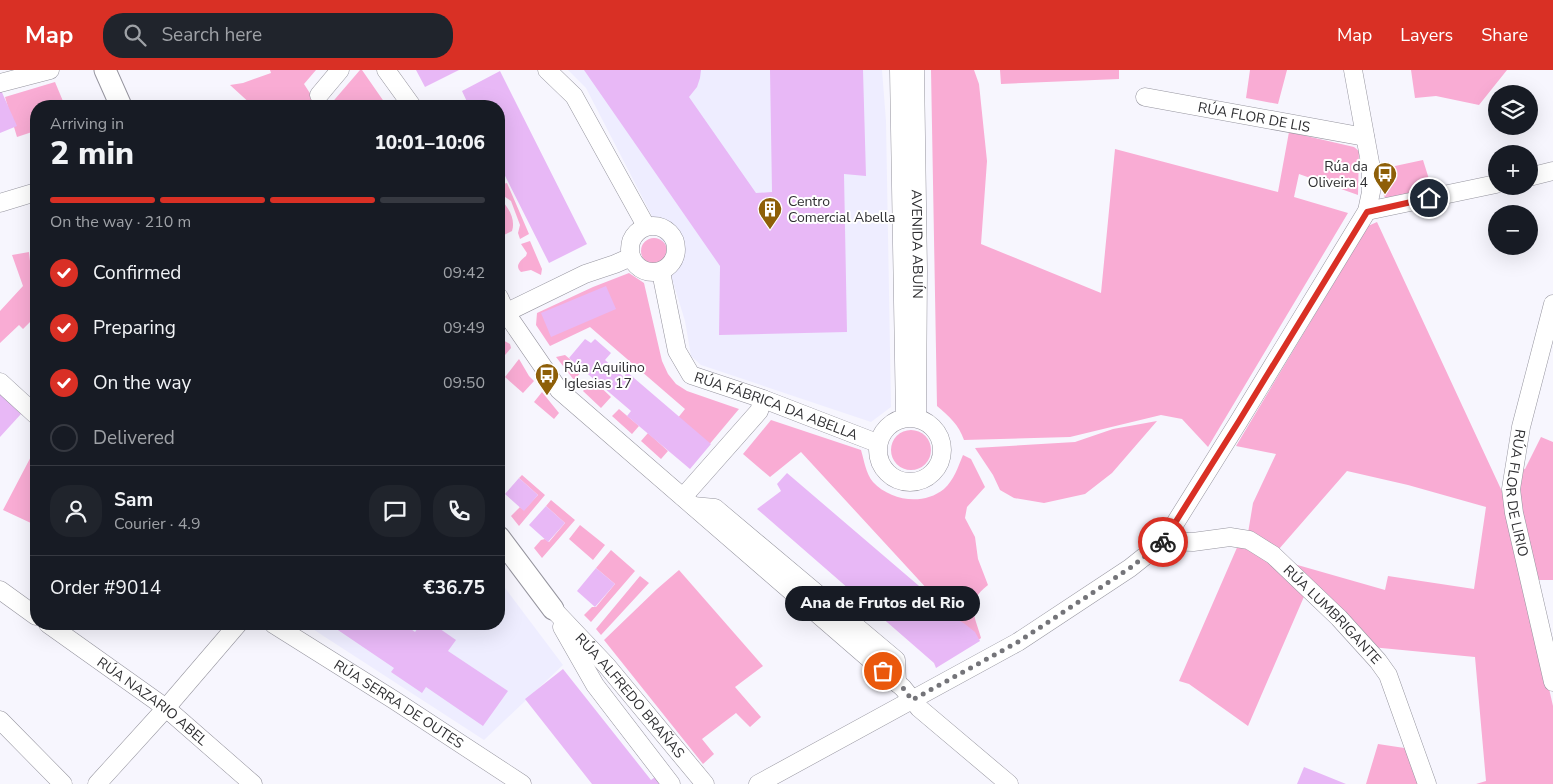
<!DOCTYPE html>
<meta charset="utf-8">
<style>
:root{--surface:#171b24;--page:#20242c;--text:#f1f3f6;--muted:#9ea1a6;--line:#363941;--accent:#d93025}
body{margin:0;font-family:"Nunito Sans",sans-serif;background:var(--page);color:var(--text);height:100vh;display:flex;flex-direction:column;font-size:19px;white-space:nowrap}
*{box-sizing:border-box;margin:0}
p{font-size:16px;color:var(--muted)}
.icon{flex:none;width:28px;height:28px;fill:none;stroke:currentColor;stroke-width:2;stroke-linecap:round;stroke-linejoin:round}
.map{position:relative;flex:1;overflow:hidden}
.sheet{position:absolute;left:30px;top:30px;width:475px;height:530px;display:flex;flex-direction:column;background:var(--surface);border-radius:20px;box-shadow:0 5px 20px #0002}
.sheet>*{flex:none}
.fabs{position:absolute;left:1488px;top:15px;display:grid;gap:10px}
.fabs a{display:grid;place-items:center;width:50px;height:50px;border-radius:50%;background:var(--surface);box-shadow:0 5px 20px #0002;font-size:25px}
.pin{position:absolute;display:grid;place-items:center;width:42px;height:42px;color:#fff;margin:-21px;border:2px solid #fff;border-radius:50%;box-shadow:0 1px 5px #0007}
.courier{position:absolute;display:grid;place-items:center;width:50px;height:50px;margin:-25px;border:4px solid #d93025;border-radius:50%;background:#fff;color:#222;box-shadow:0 1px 6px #0007}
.bubble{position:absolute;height:35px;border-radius:18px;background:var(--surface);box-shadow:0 5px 20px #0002;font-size:16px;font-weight:800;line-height:35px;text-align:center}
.summary em{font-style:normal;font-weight:800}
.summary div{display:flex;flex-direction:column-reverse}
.summary{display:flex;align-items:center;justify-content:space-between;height:85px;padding:0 20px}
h1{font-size:32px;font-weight:800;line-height:38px}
.bar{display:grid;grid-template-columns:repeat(4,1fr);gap:8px 5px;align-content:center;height:60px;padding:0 20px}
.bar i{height:6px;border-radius:4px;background:var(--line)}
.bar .current{background:var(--accent)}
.bar p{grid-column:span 4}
.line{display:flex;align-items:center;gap:12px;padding:0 20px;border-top:1px solid var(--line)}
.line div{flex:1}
.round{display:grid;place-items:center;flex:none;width:52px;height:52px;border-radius:20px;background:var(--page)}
ol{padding:0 20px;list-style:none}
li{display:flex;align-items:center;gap:15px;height:55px}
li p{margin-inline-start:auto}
li .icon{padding:5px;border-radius:50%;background:var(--accent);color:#fff;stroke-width:4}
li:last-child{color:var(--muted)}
li i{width:28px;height:28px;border:2px solid var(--line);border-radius:50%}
header{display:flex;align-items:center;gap:30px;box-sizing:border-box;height:70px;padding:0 25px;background:var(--accent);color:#fff}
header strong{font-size:24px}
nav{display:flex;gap:28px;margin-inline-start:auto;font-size:18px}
.search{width:350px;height:45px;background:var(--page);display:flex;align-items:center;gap:12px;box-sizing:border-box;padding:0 18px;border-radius:20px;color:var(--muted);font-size:19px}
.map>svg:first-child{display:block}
.built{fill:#eeedff}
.green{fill:#f9acd4}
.building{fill:#e8b8f6}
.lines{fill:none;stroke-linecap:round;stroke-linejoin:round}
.minor-casing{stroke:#96959f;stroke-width:19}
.tertiary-casing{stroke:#96959f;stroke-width:23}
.minor{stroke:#fff;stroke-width:18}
.tertiary{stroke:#fff;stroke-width:21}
.done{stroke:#747479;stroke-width:5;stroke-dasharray:0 9}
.route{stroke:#d93025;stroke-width:6}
.labels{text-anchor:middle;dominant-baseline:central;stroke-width:4;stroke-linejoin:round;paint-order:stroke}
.street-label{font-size:14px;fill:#2e2e31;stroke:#fff}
.poi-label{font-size:14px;fill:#2e2e31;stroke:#fff;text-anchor:start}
</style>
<header>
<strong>Map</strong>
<div class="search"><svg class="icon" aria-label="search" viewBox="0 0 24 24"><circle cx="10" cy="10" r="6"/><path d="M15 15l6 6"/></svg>Search here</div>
<nav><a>Map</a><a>Layers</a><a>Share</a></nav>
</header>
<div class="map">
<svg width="1553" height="714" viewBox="0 0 1553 714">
<rect width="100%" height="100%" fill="#f7f6fe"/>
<path class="built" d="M568 0H882L886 51 891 337 871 352 701 295 691 286 685 251 654 150 586 18Z
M499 510 563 595 484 670 305 554H499Z"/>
<path class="green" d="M270 0H316L304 14 315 31 311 36H253L230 15 243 13 271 3Z
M360 0H362L387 36H321L319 31 321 29 329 36Z
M931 0H974L979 14 987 91 981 174 1101 223 1115 79 1278 122 1289 62 1354 77 1359 81 1358 125 1299 104 1294 127 1348 143 1208 377 1182 349 1161 345 1070 367 964 370C959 355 949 346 937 336Z
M1000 0H1119V9L1001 14Z
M1250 0H1287L1278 34 1246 28Z
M1411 0H1507L1479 35 1436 26 1415 28Z
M55 12 65 36H36V75L32 62 17 67 5 27Z
M1423 90 1433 122 1388 131 1384 126 1381 99Z
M507 113 529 164 520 169 518 163 520 155 511 131 499 123V115Z
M499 128C508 136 516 149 512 161L504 165H500L499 163Z
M1377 152 1506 430 1553 636V714H1476L1486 711 1475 587 1371 577 1287 492 1385 520 1388 506 1474 519 1486 437 1408 415 1347 401 1279 479 1248 463 1253 433 1276 384 1236 376 1368 156Z
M641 181a13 13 0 1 1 26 0a13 13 0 1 1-26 0Z
M530 171 542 199 541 205 531 200 521 202C514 196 521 190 526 186L527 183 521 174Z
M29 182 31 200 36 198V246L23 259 19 255 0 273V241L23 216 12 185Z
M629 203 644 213 662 291 668 304 676 314 687 321 739 339 708 376 677 349 685 339 590 257 550 276 536 255 537 243 593 217Z
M499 268 510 274 511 278 499 292Z
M565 285 583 300 574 310 556 287Z
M519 289 529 306 534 311 523 323 505 307Z
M593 310 611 327 601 338 583 321Z
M542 322 559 343 554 349 534 332Z
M619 339 639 356 632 364 612 346Z
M771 350 861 380C864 390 866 404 873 412 891 431 923 436 944 419 954 410 958 397 963 385L971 389 985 417 967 437 965 448 975 467 978 489 988 515C965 533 974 543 981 568L976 572 801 382 770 407 743 384Z
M1157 351 1112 403 1085 424 1044 433 1014 428 1000 420 993 405 975 378 1075 372 1113 359Z
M891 380a20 20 0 1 1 40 0a20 20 0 1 1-40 0Z
M648 363 668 381 661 389 641 371Z
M1541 367 1553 372V510H1537L1516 420 1517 397 1525 399Z
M36 377V448L33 454 3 440Z
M522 405 545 425 519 456 511 446 520 437 524 440 538 425 519 408Z
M551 430 575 450 542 488 534 478 541 470 545 469 549 472 565 453 546 436Z
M580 455 605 475 593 490 569 469Z
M1239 473 1254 482 1306 522 1248 656 1189 614 1179 611Z
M611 480 635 501 591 552 584 545 592 537H596L615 514 596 498Z
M679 500 763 596 735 617 761 647 750 657 736 643 702 669 714 684 703 694 604 570 657 519Z
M640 506 649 513 601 565 596 559Z
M1378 674 1411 679 1421 714H1366Z"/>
<path class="building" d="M416 0H459L425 17Z
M584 0H701L700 8 697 17 689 27 756 123 772 122 770 0H863L866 106 844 104 847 262 719 265 720 196Z
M500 1 587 174 549 193 499 94V36H469L462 21Z
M0 18 17 56 0 63Z
M606 216 616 239 551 267 541 243Z
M585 269 591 273 595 269 611 283 605 290 624 307 627 302 711 374 690 399 627 346 631 341 569 288Z
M0 324 21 344 0 367Z
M787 403 960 551 965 554 975 562 980 571 936 598 934 593 757 439 781 421 777 414Z
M519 408 538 425 524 441 505 424Z
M546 436 565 453 548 472 529 455Z
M596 498 615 514 595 537 577 521Z
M334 554H404L415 562 421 554H433L456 570 448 581 508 621 483 656 426 617 422 623 391 602 394 598 332 556Z
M563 599 651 710 655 707 661 714H592L525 629Z
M1304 697 1346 714H1297Z"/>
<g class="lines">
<g class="minor-casing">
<g id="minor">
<path d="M386 0 412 36"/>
<path d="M547 0 574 26 646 156"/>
<path d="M899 0 905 347"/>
<path id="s1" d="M915 0 918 200 917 347"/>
<path d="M0 13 50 0"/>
<path d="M319 25 340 0"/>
<path id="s2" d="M1145 27 1365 67"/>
<path d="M1529 107 1553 101"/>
<path d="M0 133 36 122"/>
<path d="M1367 141 1496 114"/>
<circle cx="653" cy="179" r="23"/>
<path id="s3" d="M661 202 677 281 691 305 763 329 877 373"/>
<path d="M499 227 506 243 559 320 903 618 919 638 1009 714"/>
<path id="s4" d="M1553 234 1521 357 1511 419 1514 443 1553 612"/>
<path d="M499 246 585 204 615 194 631 187"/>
<path d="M0 312 36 345"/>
<circle cx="910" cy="380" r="32"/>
<path d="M683 427 759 341 763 329"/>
<path d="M693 436 715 438 896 590 897 613"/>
<path id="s5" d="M1164 471 1193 472 1230 467 1249 470 1273 485 1339 548 1378 591 1388 605 1427 714"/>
<path d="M0 520 36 546"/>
<path id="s6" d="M553 539 607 596 705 714"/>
<path id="s7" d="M48 554 166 638 253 714"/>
<path id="s8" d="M273 554 394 630 522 714"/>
<path d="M562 557 595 615 671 714"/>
<path d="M0 650 63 714"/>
<path d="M97 714 166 638 238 554"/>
<path d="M758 714 1018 572 1130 498 1164 471 1239 351 1367 141 1371 122V98L1353 0"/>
</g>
</g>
<g class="tertiary-casing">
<path id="tertiary" d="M105 0 121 36
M499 467 553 539"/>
</g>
<use href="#minor" class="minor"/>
<use href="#tertiary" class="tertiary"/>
</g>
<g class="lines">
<path class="done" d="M883 601 903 618 912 630 1018 572 1130 498 1163 472"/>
<path class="route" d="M1163 472 1239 351 1367 142 1429 128"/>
</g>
<defs>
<g id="bus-pin" transform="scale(1.25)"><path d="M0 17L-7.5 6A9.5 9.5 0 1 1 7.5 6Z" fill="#8e5f08" stroke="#fff"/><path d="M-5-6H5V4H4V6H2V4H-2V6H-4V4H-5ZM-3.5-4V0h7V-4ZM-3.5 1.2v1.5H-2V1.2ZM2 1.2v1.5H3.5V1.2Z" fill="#fff"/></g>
<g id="building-pin" transform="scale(1.25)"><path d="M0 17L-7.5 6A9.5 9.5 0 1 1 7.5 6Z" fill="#8e5f08" stroke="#fff"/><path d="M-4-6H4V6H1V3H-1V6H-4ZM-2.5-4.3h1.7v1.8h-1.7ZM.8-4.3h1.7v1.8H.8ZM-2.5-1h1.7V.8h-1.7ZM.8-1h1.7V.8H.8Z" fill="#fff"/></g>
</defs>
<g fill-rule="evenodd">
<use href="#bus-pin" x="1385" y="104"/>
<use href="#building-pin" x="770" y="139"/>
<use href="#bus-pin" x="547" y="305"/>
</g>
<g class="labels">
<g class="street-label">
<text stroke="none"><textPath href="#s2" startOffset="111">RÚA FLOR DE LIS</textPath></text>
<text stroke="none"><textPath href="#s1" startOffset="174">AVENIDA ABUÍN</textPath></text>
<text stroke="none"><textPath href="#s3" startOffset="199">RÚA FÁBRICA DA ABELLA</textPath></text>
<text stroke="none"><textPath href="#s4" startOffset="194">RÚA FLOR DE LIRIO</textPath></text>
<text stroke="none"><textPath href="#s5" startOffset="198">RÚA LUMBRIGANTE</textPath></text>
<text stroke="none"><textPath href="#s6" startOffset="116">RÚA ALFREDO BRAÑAS</textPath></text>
<text stroke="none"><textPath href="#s7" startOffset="130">RÚA NAZARIO ABEL</textPath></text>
<text stroke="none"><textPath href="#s8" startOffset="149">RÚA SERRA DE OUTES</textPath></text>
</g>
<g class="poi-label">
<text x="1368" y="96" text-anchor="end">Rúa da<tspan x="1368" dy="16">Oliveira 4</tspan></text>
<text x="788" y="131">Centro<tspan x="788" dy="16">Comercial Abella</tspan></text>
<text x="564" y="297">Rúa Aquilino<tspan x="564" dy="16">Iglesias 17</tspan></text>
</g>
</g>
</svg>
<div class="fabs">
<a><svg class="icon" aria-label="layers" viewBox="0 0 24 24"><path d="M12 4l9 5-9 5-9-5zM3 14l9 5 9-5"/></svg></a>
<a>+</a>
<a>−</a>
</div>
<div class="pin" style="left:883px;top:601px;background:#ea580c"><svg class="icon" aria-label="bag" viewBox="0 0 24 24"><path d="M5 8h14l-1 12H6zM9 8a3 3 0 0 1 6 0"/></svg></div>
<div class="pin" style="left:1429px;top:128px;background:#1f2937"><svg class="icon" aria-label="home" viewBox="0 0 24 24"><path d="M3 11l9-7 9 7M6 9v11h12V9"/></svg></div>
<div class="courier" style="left:1163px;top:472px"><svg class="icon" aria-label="bike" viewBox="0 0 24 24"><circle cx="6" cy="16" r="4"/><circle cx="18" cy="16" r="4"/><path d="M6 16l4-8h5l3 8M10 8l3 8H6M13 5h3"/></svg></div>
<div class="bubble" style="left:785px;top:516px;width:195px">Ana de Frutos del Rio</div>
<section class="sheet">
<div class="summary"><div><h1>2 min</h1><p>Arriving in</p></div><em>10:01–10:06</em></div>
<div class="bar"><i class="current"></i><i class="current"></i><i class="current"></i><i></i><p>On the way · 210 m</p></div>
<ol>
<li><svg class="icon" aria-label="check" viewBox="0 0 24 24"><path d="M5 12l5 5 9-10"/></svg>Confirmed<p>09:42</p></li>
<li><svg class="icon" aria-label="check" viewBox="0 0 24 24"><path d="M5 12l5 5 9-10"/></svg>Preparing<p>09:49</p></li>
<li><svg class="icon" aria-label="check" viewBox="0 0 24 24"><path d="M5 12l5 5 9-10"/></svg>On the way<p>09:50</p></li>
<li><i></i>Delivered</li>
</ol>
<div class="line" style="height:90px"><a class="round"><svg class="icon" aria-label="person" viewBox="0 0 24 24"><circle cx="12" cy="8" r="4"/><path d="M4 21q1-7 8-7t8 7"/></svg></a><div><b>Sam</b><p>Courier · 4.9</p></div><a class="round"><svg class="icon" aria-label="chat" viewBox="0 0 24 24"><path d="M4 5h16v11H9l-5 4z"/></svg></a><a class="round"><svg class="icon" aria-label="phone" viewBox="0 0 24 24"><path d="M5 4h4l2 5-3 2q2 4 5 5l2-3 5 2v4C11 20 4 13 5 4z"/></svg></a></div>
<div class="line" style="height:65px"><div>Order #9014</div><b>€36.75</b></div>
</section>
</div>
